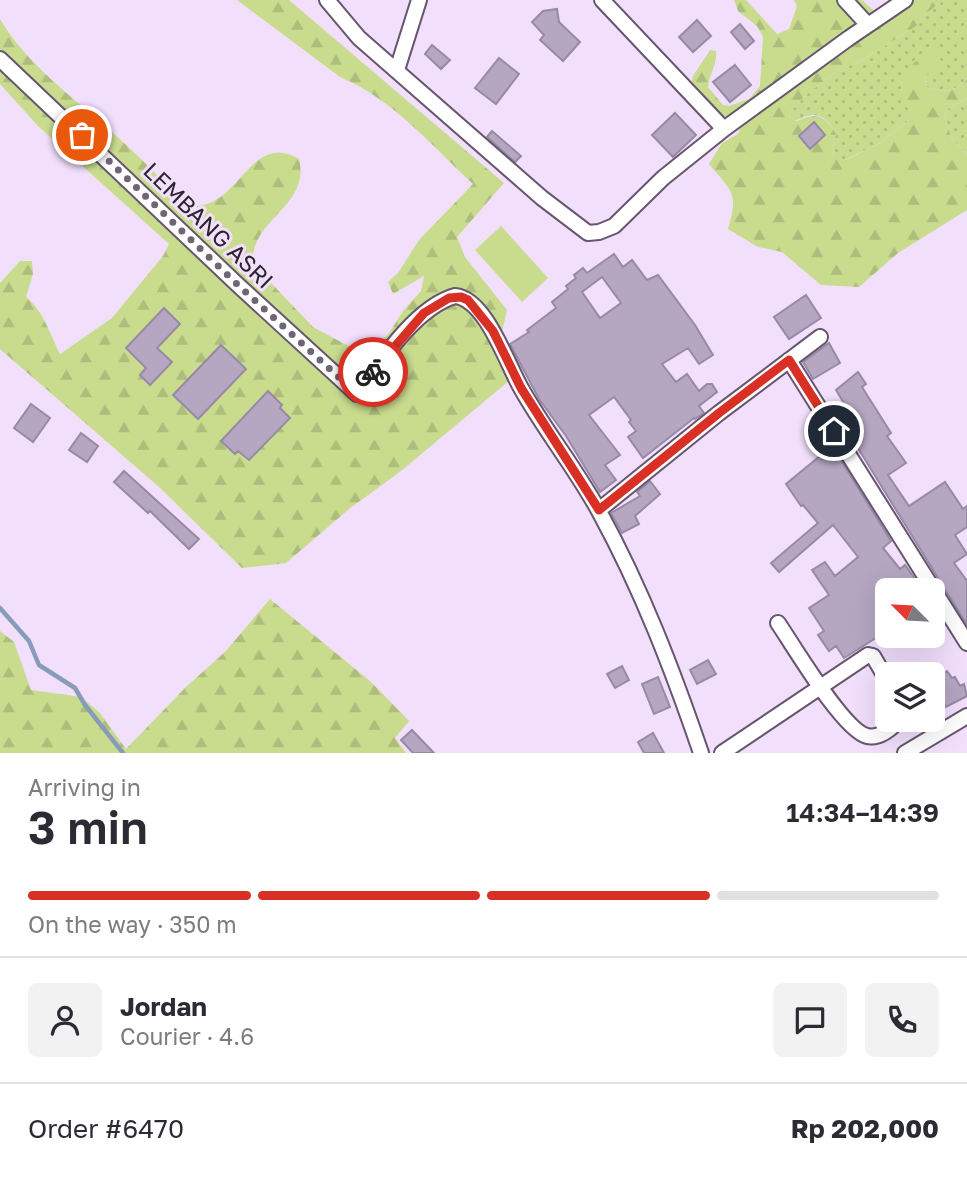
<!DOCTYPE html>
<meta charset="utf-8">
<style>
:root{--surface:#fff;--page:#f2f2f3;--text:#2b2b33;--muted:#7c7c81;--line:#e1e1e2;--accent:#d93025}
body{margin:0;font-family:"Golos Text",sans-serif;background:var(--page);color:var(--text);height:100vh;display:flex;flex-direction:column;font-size:26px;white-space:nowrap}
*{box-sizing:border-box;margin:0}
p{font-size:23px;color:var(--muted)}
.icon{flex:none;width:38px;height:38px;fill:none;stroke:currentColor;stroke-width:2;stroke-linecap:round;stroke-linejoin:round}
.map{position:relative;height:753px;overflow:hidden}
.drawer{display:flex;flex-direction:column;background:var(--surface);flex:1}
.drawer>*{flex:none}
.needle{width:46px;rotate:294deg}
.buttons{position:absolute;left:875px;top:578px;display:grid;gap:14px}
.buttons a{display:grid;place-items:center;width:70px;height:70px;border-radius:10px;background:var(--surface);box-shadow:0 7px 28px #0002;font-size:35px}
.pin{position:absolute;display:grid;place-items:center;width:60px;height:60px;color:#fff;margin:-30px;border:4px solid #fff;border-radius:50%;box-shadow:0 2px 7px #0007}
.courier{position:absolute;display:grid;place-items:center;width:70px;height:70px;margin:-35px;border:5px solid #d93025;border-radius:50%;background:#fff;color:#222;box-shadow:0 2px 9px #0007}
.summary em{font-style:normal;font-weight:600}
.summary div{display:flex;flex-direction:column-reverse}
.summary{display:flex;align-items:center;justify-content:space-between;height:119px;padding:0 28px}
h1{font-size:46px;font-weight:600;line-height:52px}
.bar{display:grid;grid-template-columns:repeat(4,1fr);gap:10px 7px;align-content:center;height:84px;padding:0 28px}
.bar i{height:9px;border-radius:5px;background:var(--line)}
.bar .selected{background:var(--accent)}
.bar p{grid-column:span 4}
.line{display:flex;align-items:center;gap:18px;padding:0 28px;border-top:2px solid var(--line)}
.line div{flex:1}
.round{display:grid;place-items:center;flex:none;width:74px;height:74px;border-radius:10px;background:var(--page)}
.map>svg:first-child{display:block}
.grass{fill:url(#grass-dots)}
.forest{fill:url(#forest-firs)}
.garden{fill:#c9dc8e}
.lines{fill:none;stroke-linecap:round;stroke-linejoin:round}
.stream{stroke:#889cba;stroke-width:4.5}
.building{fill:#b5a6c1;stroke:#988aa4;stroke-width:2;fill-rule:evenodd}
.street-casing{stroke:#66576e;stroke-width:18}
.street{stroke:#fff;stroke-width:14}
.done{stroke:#706576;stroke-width:7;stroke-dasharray:0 12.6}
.route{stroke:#d93025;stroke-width:9}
.labels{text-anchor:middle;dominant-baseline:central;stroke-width:6;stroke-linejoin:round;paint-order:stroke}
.street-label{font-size:23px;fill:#2b242e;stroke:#f1dffc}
</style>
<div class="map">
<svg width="967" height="753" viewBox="0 0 967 753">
<defs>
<pattern id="grass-dots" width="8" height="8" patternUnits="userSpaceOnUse" patternTransform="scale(1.75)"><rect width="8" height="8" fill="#c9dc8e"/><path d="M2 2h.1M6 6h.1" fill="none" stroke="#adbd7b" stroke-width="1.8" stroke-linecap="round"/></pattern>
<pattern id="forest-firs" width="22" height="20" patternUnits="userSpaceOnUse" patternTransform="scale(1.75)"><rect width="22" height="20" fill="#c9dc8e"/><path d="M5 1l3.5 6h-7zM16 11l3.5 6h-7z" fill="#adbd7b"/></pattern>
</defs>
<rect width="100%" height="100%" fill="#f1dffc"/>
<path class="grass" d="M944 0H967V78C955 92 943 94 927 87L924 76 901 82 909 108V120L880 143 845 160 834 158 833 145 836 134C830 122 821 112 807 116 799 118 799 122 790 120L789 113 807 94 838 70 861 61 918 25 924 15Z
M967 98V154L952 139 944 116 948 109Z"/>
<path class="forest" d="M237 0H289L504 183 457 237 465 257 507 310 498 349 510 380 401 471 349 509 286 563 242 568 159 487 0 349V283L20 261H32L33 274 26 297C44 312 50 334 60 354L112 318 163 256 169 244 38 126 0 84V19C26 63 69 94 106 127 135 152 161 179 189 206 241 211 248 130 299 159 311 207 249 219 253 264L313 327 356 350 380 342 389 333 403 311 421 291 424 276 393 294 388 282 398 273 419 240 473 184C432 146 393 99 340 77Z
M734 0H746L777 34 789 29 797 6 794 0H862L883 19 915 0H944L924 15 918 25 861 61 838 70 807 94 789 113 790 119 797 121C815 112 826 115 836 134L833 145 834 157 846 160 880 143 909 120C909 107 904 98 902 85 899 67 923 58 936 50L941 61 935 71 924 76 927 87C943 94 955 92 967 78V98L948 109 944 116 952 139 967 154V210L898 253 859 287 821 285 782 252 758 247 728 229C739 192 732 192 709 164L722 143 738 134 740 129 729 118 702 103 691 88 693 76 710 50 716 51C718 62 709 75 708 87L723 105 729 106 749 99 760 86 763 37 757 26 738 11Z
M270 599 371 682 409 721 395 738 406 753H0V631L14 642 31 690 81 697 100 713 126 749 187 686 225 652Z"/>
<path class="garden" d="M501 226 548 278 522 302 475 250Z"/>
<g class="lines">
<path class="stream" d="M0 608 29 641 39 665 75 688 85 705 123 753"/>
</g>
<path class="building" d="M557 9 559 22 580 42 563 61 540 40 544 35 532 22 543 11Z
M697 20 711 36 693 52 679 37Z
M740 24 754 41 745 49 731 32Z
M432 45 450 60 441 69 425 54Z
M499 58 519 74 496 104 475 88Z
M735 65 751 85 730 102 713 82Z
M675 113 696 135 673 157 652 135Z
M814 122 825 135 810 149 799 136Z
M492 131 521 156 515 162 487 137Z
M614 254 623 267 632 260 647 280 658 275 695 325 713 355 699 364 688 348 662 364 676 382 687 374 699 391 707 384H712L717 392 699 406 704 413 695 419 694 418 643 458 628 437 636 431 629 422 631 420 614 397 589 415 620 455 605 465 616 480 600 492 566 436 539 399 510 344 529 332 527 330 556 308 552 302 568 289 566 286 576 278 574 275 583 268 587 273ZM602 277 621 303 600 318 582 292Z
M806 295 821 318 789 339 774 317Z
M164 308 180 324 157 348 172 362 150 385 140 375 146 368 126 348Z
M829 343 840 363 813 379 803 362Z
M221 345 246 369 198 419 173 395Z
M858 372 866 384 862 387 891 433 887 436 906 463 888 475 909 506 945 482 963 509 967 506V527L955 535 967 554 954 563 967 581V625L845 427 854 420 836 390Z
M268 391 282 405 280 408 290 418 249 460 238 451 235 454 221 441Z
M31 404 50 418 33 442 14 428Z
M81 433 98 446 87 462 69 450Z
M834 449 891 541 883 548 900 569 905 565 915 579 902 590H887V605L880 610 887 622V631L844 658 836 646 829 651 818 635 824 631 809 608 829 595 812 570 825 562 835 576 858 557 833 525 779 572 771 563 818 523 803 505 801 506 786 484 820 456 822 459Z
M124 471 199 539 189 549 150 511 148 513 114 482Z
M650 481 660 494 635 516 639 524 622 533 611 513 640 496 637 492Z
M708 660 716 674 697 684 690 670Z
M622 666 629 680 615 688 607 674Z
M947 671 952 678 955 677 960 686 964 684 967 696 946 707 933 680Z
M658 677 670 707 654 714 642 684Z
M412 730 434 753H413L401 740Z
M653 733 664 753H644L638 742Z"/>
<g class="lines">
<g class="street-casing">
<path id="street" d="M327 0 359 38 542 198 588 233 599 232 614 226 663 178 724 129 849 38 905 0
M602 0 724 129
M845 0 868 25
M0 59 238 285 357 394C380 362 416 307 455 296 486 299 507 364 521 388 545 431 577 470 600 513 642 590 673 671 701 753
M397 70 419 0
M789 360 967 643
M599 510 719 413 820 337
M778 623C793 645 843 730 867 736 880 739 892 728 900 719
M722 753 868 655 873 656 887 680
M905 753 967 716"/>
</g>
<use href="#street" class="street"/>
</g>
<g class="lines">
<path class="done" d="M82 135 238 285 357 394 373 372"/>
<path class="route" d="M373 372 424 313 449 298 461 297 468 300 493 331 521 388 599 510 719 413 789 360 834 431"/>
</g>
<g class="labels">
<g class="street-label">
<text transform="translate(209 225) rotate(44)">LEMBANG ASRI</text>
</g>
</g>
</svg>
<div class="buttons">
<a><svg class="needle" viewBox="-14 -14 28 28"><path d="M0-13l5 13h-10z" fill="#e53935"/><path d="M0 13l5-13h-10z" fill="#7c7c81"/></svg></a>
<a><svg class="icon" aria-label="layers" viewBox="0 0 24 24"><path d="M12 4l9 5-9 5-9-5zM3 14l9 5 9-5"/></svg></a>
</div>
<div class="pin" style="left:82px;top:135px;background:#ea580c"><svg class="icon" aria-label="bag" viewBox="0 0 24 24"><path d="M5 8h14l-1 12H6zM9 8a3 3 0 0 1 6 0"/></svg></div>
<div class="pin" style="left:834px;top:431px;background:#1f2937"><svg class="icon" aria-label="home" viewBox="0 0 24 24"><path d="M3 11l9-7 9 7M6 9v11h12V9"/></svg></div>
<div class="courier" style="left:373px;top:372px"><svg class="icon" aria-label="bike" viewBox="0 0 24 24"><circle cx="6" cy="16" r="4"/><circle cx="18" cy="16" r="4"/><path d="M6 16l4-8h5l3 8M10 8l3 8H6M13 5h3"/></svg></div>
</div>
<section class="drawer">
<div class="summary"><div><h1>3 min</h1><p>Arriving in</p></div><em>14:34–14:39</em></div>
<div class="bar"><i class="selected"></i><i class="selected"></i><i class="selected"></i><i></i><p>On the way · 350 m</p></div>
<div class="line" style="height:126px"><a class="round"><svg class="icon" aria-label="person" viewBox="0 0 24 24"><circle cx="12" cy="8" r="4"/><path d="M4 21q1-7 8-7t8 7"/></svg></a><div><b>Jordan</b><p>Courier · 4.6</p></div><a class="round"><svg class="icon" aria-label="chat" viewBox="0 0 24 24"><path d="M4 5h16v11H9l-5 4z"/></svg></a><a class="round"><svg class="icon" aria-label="phone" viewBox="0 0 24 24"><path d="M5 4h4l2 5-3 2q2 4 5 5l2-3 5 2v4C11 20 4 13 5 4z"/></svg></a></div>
<div class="line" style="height:91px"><div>Order #6470</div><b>Rp 202,000</b></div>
</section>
